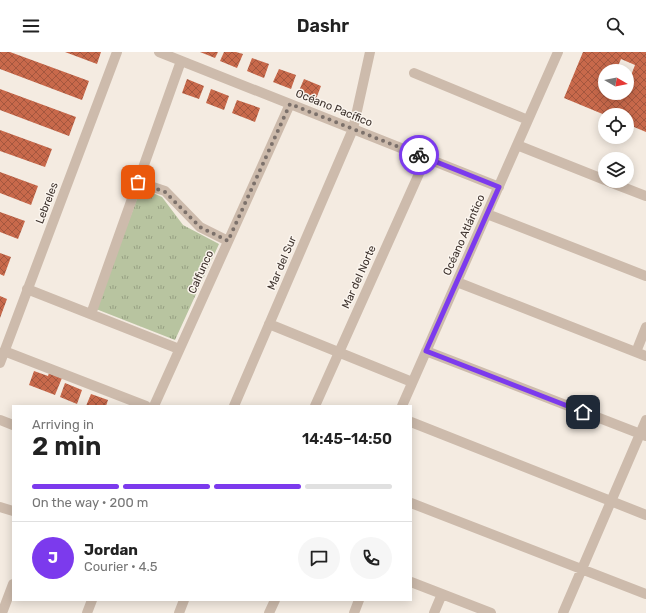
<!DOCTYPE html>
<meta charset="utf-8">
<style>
:root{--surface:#fff;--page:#f6f6f6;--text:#222;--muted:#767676;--line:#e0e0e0;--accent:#7c3aed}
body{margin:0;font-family:Rubik,sans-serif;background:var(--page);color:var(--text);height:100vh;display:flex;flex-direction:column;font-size:15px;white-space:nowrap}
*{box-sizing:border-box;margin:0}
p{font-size:13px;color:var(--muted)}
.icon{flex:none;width:22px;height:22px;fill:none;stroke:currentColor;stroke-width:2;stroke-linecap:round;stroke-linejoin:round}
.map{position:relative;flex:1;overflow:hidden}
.panel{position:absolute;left:12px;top:353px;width:400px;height:196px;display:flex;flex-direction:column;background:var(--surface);border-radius:0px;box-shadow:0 2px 10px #0003}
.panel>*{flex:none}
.needle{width:26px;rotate:99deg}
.fabs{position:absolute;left:598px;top:12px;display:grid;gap:8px}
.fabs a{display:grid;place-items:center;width:36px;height:36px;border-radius:50%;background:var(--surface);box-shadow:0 2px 10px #0003;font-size:20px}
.pin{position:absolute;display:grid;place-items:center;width:34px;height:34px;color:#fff;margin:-17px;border-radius:8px;box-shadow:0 2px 6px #0006}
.courier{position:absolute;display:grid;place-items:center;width:40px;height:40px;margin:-20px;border:3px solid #7c3aed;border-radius:50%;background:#fff;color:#222;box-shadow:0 1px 5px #0007}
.head em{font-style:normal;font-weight:600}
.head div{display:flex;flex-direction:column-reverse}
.head{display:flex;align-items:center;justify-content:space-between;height:68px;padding:0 20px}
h1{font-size:26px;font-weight:600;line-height:30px}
.bar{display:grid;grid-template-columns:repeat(4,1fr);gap:6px 4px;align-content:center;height:48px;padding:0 20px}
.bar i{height:5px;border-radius:3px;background:var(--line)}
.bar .active{background:var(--accent)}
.bar p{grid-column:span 4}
.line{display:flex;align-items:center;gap:10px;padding:0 20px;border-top:1px solid var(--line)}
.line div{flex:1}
.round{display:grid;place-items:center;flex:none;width:42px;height:42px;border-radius:21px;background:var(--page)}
header{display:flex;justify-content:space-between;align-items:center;height:52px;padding:0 20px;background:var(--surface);font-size:18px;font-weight:600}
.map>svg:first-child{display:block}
.grass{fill:url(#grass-tufts)}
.building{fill:url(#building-cross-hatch);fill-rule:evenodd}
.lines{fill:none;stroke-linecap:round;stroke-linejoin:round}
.street{stroke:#cdbbac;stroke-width:10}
.done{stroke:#7c716b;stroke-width:4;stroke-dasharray:0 7.2}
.route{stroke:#7c3aed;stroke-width:5}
.labels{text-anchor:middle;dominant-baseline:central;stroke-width:3;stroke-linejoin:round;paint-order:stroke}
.street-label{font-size:11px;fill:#3b302b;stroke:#fbf5ee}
</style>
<header><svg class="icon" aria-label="menu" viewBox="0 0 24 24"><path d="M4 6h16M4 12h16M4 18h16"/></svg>Dashr<svg class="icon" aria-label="search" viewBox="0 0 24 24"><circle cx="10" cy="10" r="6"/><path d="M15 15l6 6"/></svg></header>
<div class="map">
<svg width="646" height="561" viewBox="0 0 646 561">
<defs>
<pattern id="grass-tufts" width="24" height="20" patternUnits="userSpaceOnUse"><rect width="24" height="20" fill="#b8c4a0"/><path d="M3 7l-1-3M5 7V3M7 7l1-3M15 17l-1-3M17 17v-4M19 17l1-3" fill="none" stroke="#97a083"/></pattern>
<pattern id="building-cross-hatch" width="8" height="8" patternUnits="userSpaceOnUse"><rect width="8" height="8" fill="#c8694b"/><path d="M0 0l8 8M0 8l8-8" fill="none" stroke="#a4573f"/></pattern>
</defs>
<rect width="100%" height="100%" fill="#f4ebe1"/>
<path class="grass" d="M141 136 162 145 183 173 219 192 175 288 96 257Z"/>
<path class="building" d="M0 0H10L89 29 82 48 0 17Z
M65 0H101L97 12Z
M200 0H218L215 6Z
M224 0H236L243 2 237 16 220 9Z
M583 0H646V80L627 72V63H605L564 46ZM621 7 635 13 627 34V41H624L621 48 607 42 608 41H605V19H616Z
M252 6 269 12 264 26 247 19Z
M279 17 296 23 291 37 273 30Z
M187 27 204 34 199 47 182 41Z
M304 27 321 34 316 47 298 41Z
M0 37 76 65 69 84 0 58Z
M211 37 229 44 224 58 206 51Z
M237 48 260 56 255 70 232 61Z
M0 78 52 97 45 115 0 99Z
M0 120 38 134 31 153 0 141Z
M0 160 25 169 18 187 0 180Z
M0 201 11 205 4 224 0 222Z
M0 244 7 247 0 266Z
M34 319 48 324 49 321 62 326 55 343 29 333Z
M65 331 82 338 77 352 60 345Z
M91 342 108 348 106 354H86Z"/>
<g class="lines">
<path class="street" d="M159 0 499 135
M414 21 528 68
M517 93 605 128
M607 129 646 144
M138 130 165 139 200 175 228 189
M487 162 646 224
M457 230 646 304
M27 237 179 297
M91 262 181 9
M269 272 412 330
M4 299 146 354
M426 299 646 384
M636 300 646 275
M0 311 117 0
M154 354 290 52
M234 354 353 77 370 0
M315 354 426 106
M402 354 558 0
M0 368 13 373
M411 370 646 463
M411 451 646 542
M0 455 13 459
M411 530 491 561
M2 561 13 532
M87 561 92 548
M179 561 184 548
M269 561 275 548
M354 561 359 548
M434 561 442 542
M563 561 646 368"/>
</g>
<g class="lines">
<path class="done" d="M138 130 165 140 200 175 228 189 290 52 419 103"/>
<path class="route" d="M419 103 499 135 426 299 583 360"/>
</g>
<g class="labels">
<g class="street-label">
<text transform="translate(334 56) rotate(22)">Océano Pacífico</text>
<text transform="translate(47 151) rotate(-69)">Lebreles</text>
<text transform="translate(464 183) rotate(-66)">Océano Atlántico</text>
<text transform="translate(282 211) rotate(-67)">Mar del Sur</text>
<text transform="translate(201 220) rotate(-66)">Calfunco</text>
<text transform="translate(359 225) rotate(-66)">Mar del Norte</text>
</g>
</g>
</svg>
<div class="fabs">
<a><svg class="needle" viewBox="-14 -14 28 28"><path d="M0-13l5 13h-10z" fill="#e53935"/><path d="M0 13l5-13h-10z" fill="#767676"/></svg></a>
<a><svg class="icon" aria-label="locate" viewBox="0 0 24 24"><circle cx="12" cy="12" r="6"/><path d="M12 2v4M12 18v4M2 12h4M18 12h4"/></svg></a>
<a><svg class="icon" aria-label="layers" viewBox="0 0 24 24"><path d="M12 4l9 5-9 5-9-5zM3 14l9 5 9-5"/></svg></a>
</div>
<div class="pin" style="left:138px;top:130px;background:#ea580c"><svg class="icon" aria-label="bag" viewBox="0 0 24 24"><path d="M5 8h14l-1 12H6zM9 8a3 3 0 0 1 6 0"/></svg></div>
<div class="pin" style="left:583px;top:360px;background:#1f2937"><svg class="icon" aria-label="home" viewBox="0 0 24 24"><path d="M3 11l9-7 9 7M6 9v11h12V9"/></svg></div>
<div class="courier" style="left:419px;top:103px"><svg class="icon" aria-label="bike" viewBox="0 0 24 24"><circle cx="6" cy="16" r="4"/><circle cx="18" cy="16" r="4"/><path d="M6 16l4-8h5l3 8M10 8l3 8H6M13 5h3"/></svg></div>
<section class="panel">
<div class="head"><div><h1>2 min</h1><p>Arriving in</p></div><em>14:45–14:50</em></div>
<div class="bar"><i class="active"></i><i class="active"></i><i class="active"></i><i></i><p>On the way · 200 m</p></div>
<div class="line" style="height:72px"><b class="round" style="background:var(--accent);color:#fff">J</b><div><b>Jordan</b><p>Courier · 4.5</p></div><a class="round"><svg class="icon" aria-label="chat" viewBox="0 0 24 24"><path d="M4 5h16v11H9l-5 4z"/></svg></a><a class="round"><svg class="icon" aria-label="phone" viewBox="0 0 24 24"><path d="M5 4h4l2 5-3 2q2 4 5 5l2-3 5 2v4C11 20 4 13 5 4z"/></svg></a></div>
</section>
</div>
